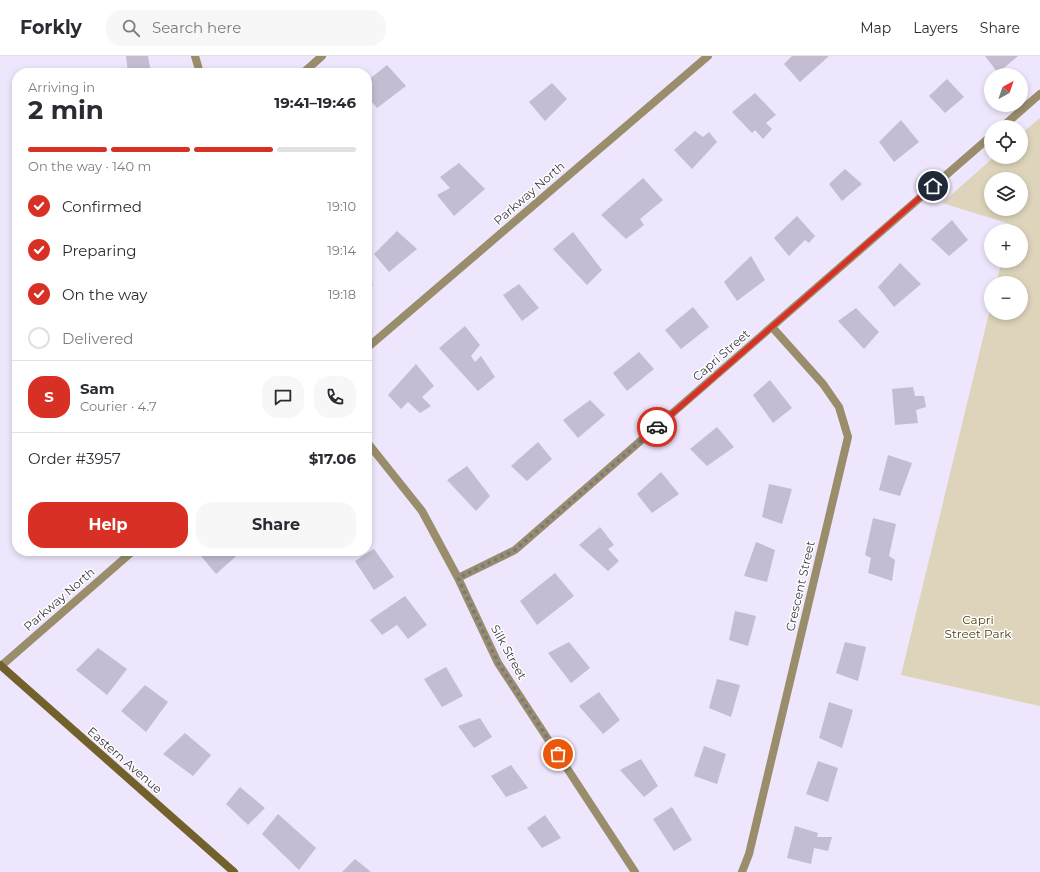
<!DOCTYPE html>
<meta charset="utf-8">
<style>
:root{--surface:#fff;--page:#f7f7f7;--text:#2b2b33;--muted:#7c7c81;--line:#e1e1e2;--accent:#d93025}
body{margin:0;font-family:Montserrat,sans-serif;background:var(--page);color:var(--text);height:100vh;display:flex;flex-direction:column;font-size:15px;white-space:nowrap}
*{box-sizing:border-box;margin:0}
p{font-size:13px;color:var(--muted)}
.icon{flex:none;width:22px;height:22px;fill:none;stroke:currentColor;stroke-width:2;stroke-linecap:round;stroke-linejoin:round}
.map{position:relative;flex:1;overflow:hidden}
.panel{position:absolute;left:12px;top:12px;width:360px;height:488px;display:flex;flex-direction:column;background:var(--surface);border-radius:16px;box-shadow:0 2px 6px #0003}
.panel>*{flex:none}
.needle{width:26px;rotate:40deg}
.controls{position:absolute;left:984px;top:12px;display:grid;gap:8px}
.controls a{display:grid;place-items:center;width:44px;height:44px;border-radius:50%;background:var(--surface);box-shadow:0 2px 6px #0003;font-size:20px}
.pin{position:absolute;display:grid;place-items:center;width:34px;height:34px;color:#fff;margin:-17px;border:2px solid #fff;border-radius:50%;box-shadow:0 1px 4px #0007}
.courier{position:absolute;display:grid;place-items:center;width:40px;height:40px;margin:-20px;border:3px solid #d93025;border-radius:50%;background:#fff;color:#222;box-shadow:0 1px 5px #0007}
.headline em{font-style:normal;font-weight:700}
.headline div{display:flex;flex-direction:column-reverse}
.headline{display:flex;align-items:center;justify-content:space-between;height:68px;padding:0 16px}
h1{font-size:26px;font-weight:700;line-height:30px}
.bar{display:grid;grid-template-columns:repeat(4,1fr);gap:6px 4px;align-content:center;height:48px;padding:0 16px}
.bar i{height:5px;border-radius:3px;background:var(--line)}
.bar .on{background:var(--accent)}
.bar p{grid-column:span 4}
.line{display:flex;align-items:center;gap:10px;padding:0 16px;border-top:1px solid var(--line)}
.line div{flex:1}
.round{display:grid;place-items:center;flex:none;width:42px;height:42px;border-radius:16px;background:var(--page)}
ol{padding:0 16px;list-style:none}
li{display:flex;align-items:center;gap:12px;height:44px}
li p{margin-inline-start:auto}
li .icon{padding:4px;border-radius:50%;background:var(--accent);color:#fff;stroke-width:4}
li:last-child{color:var(--muted)}
li i{width:22px;height:22px;border:2px solid var(--line);border-radius:50%}
.cta{display:flex;gap:8px;margin-top:auto;padding:8px 16px}
.cta a{flex:1;height:46px;border-radius:16px;background:var(--accent);color:#fff;font-size:16px;font-weight:700;line-height:46px;text-align:center}
.cta a+a{background:var(--page);color:var(--text)}
header{display:flex;align-items:center;gap:24px;box-sizing:border-box;height:56px;padding:0 20px;background:var(--surface);border-bottom:1px solid var(--line)}
header strong{font-size:19px}
nav{display:flex;gap:22px;margin-inline-start:auto;font-size:14px}
.search{width:280px;height:36px;background:var(--page);display:flex;align-items:center;gap:10px;box-sizing:border-box;padding:0 14px;border-radius:16px;color:var(--muted);font-size:15px}
.map>svg:first-child{display:block}
.green{fill:#ddd4bb;fill-rule:evenodd}
.building{fill:#c4bcd1}
.lines{fill:none;stroke-linecap:round;stroke-linejoin:round}
.street{stroke:#998d6b;stroke-width:8}
.secondary{stroke:#73612c;stroke-width:8}
.done{stroke:#7b7683;stroke-width:4;stroke-dasharray:0 7.2}
.route{stroke:#d93025;stroke-width:5}
.labels{text-anchor:middle;dominant-baseline:central;stroke-width:3;stroke-linejoin:round;paint-order:stroke}
.street-label{font-size:12px;fill:#3d3a42;stroke:#fff}
.park-label{font-size:12px;fill:#4f4013;stroke:#fff}
</style>
<header>
<strong>Forkly</strong>
<div class="search"><svg class="icon" aria-label="search" viewBox="0 0 24 24"><circle cx="10" cy="10" r="6"/><path d="M15 15l6 6"/></svg>Search here</div>
<nav><a>Map</a><a>Layers</a><a>Share</a></nav>
</header>
<div class="map">
<svg width="1040" height="816" viewBox="0 0 1040 816">
<rect width="100%" height="100%" fill="#eee6fc"/>
<path class="green" d="M1040 62V650L901 619 991 249V257H1021V227H996L1002 205H1021V175H1009L1010 168 942 147 994 101H1021V78ZM991 123H1021V153H991Z"/>
<path class="building" d="M126 0H148L151 17H128Z
M792 0H829L800 26 784 8Z
M985 0H1018L998 17Z
M387 9 406 30 377 52 367 40V25Z
M947 23 964 41 945 57 929 40Z
M552 27 567 43 545 65 529 46Z
M755 37 776 59 766 67 772 73 763 83 755 74 752 77 732 56Z
M901 64 919 86 894 106 879 86Z
M695 75 703 81 709 76 717 86 692 113 674 94Z
M459 107 485 133 454 160 437 139 450 132 440 121Z
M845 113 862 128 842 145 829 128Z
M643 122 663 144 640 163 644 169 626 183 601 159Z
M797 160 815 180 809 187 805 184 789 200 774 182Z
M952 164 968 184 949 200 931 183Z
M397 175 417 193 389 216 374 198Z
M573 176 602 214 587 229 553 193Z
M751 200 765 224 737 245 724 226Z
M900 207 921 228 894 251 878 231Z
M367 222 373 229 367 235Z
M519 228 539 252 522 265 503 239Z
M693 251 709 271 681 293 665 274Z
M856 252 879 276 864 293 838 265Z
M465 270 480 289 471 300 475 306 481 300 495 321 478 335 439 292Z
M639 296 654 313 627 335 613 317Z
M416 308 434 330 422 341 431 350 420 357 408 346 401 353 388 339Z
M770 324 792 352 773 367 753 339Z
M913 331 915 340H924L926 351 916 354 918 367 895 369 892 333Z
M590 344 605 359 578 382 563 364Z
M717 371 734 391 707 410 690 393Z
M538 386 552 403 527 425 511 410Z
M888 399 912 407 900 440 879 434Z
M467 410 490 440 476 455 447 424Z
M661 416 679 438 652 457 637 438Z
M769 428 792 433 782 468 762 461Z
M873 462 896 468 889 500 895 504 892 525 868 517 871 502 865 499Z
M600 471 614 489 608 493 619 505 608 515 579 489Z
M756 486 775 494 767 526 744 520Z
M374 493 394 521 374 534 355 505Z
M209 495H242L216 518 201 500Z
M555 517 574 540 537 569 520 545Z
M405 540 427 569 408 583 397 569 382 579 370 564Z
M735 555 756 560 748 590 729 584Z
M569 586 590 612 571 627 548 597Z
M845 586 866 591 858 625 836 617Z
M98 592 127 613 107 639 76 614Z
M446 611 463 640 442 651 424 623Z
M717 623 740 629 731 661 709 652Z
M145 629 168 646 146 676 121 655Z
M599 636 620 664 603 678 579 650Z
M829 646 853 654 842 692 819 682Z
M480 662 492 681 474 692 458 670Z
M185 677 211 699 193 720 163 698Z
M704 690 726 698 717 728 694 720Z
M641 703 658 730 644 741 620 714Z
M818 705 838 712 828 746 806 738Z
M511 709 528 732 506 741 491 720Z
M240 731 265 752 248 769 226 748Z
M672 751 692 784 674 795 653 763Z
M278 758 316 792 299 814 262 778Z
M545 759 561 782 542 792 527 772Z
M795 770 818 777 817 781H832L828 795 814 792 811 808 787 802Z
M355 803 371 816H342Z"/>
<g class="lines">
<path class="street" d="M195 0 200 17
M303 17 322 0
M1002 71 1040 38
M367 292 708 0
M367 386 422 455 458 522 498 607 635 816
M458 522 515 494 991 80
M1 610 133 495
M742 816 749 798 848 381 839 351 823 328 772 271"/>
<path class="secondary" d="M0 609 234 816"/>
</g>
<g class="lines">
<path class="done" d="M558 698 498 607 458 522 515 494 657 371"/>
<path class="route" d="M657 371 933 130"/>
</g>
<g class="labels">
<g class="street-label">
<text transform="translate(529 137) rotate(-41)">Parkway North</text>
<text transform="translate(721 299) rotate(-41)">Capri Street</text>
<text transform="translate(800 530) rotate(-77)">Crescent Street</text>
<text transform="translate(59 543) rotate(-41)">Parkway North</text>
<text transform="translate(509 596) rotate(61)">Silk Street</text>
<text transform="translate(125 704) rotate(41)">Eastern Avenue</text>
</g>
<g class="park-label">
<text x="978" y="563">Capri<tspan x="978" dy="14">Street Park</tspan></text>
</g>
</g>
</svg>
<div class="controls">
<a><svg class="needle" viewBox="-14 -14 28 28"><path d="M0-13l5 13h-10z" fill="#e53935"/><path d="M0 13l5-13h-10z" fill="#7c7c81"/></svg></a>
<a><svg class="icon" aria-label="locate" viewBox="0 0 24 24"><circle cx="12" cy="12" r="6"/><path d="M12 2v4M12 18v4M2 12h4M18 12h4"/></svg></a>
<a><svg class="icon" aria-label="layers" viewBox="0 0 24 24"><path d="M12 4l9 5-9 5-9-5zM3 14l9 5 9-5"/></svg></a>
<a>+</a>
<a>−</a>
</div>
<div class="pin" style="left:558px;top:698px;background:#ea580c"><svg class="icon" aria-label="bag" viewBox="0 0 24 24"><path d="M5 8h14l-1 12H6zM9 8a3 3 0 0 1 6 0"/></svg></div>
<div class="pin" style="left:933px;top:130px;background:#1f2937"><svg class="icon" aria-label="home" viewBox="0 0 24 24"><path d="M3 11l9-7 9 7M6 9v11h12V9"/></svg></div>
<div class="courier" style="left:657px;top:371px"><svg class="icon" aria-label="car" viewBox="0 0 24 24"><path d="M5 17H2v-5l4-1 3-4h7l3 4 3 1v5h-3M9 17h6M6 11h13"/><circle cx="7" cy="17" r="2"/><circle cx="17" cy="17" r="2"/></svg></div>
<section class="panel">
<div class="headline"><div><h1>2 min</h1><p>Arriving in</p></div><em>19:41–19:46</em></div>
<div class="bar"><i class="on"></i><i class="on"></i><i class="on"></i><i></i><p>On the way · 140 m</p></div>
<ol>
<li><svg class="icon" aria-label="check" viewBox="0 0 24 24"><path d="M5 12l5 5 9-10"/></svg>Confirmed<p>19:10</p></li>
<li><svg class="icon" aria-label="check" viewBox="0 0 24 24"><path d="M5 12l5 5 9-10"/></svg>Preparing<p>19:14</p></li>
<li><svg class="icon" aria-label="check" viewBox="0 0 24 24"><path d="M5 12l5 5 9-10"/></svg>On the way<p>19:18</p></li>
<li><i></i>Delivered</li>
</ol>
<div class="line" style="height:72px"><b class="round" style="background:var(--accent);color:#fff">S</b><div><b>Sam</b><p>Courier · 4.7</p></div><a class="round"><svg class="icon" aria-label="chat" viewBox="0 0 24 24"><path d="M4 5h16v11H9l-5 4z"/></svg></a><a class="round"><svg class="icon" aria-label="phone" viewBox="0 0 24 24"><path d="M5 4h4l2 5-3 2q2 4 5 5l2-3 5 2v4C11 20 4 13 5 4z"/></svg></a></div>
<div class="line" style="height:52px"><div>Order #3957</div><b>$17.06</b></div>
<div class="cta"><a>Help</a><a>Share</a></div>
</section>
</div>
